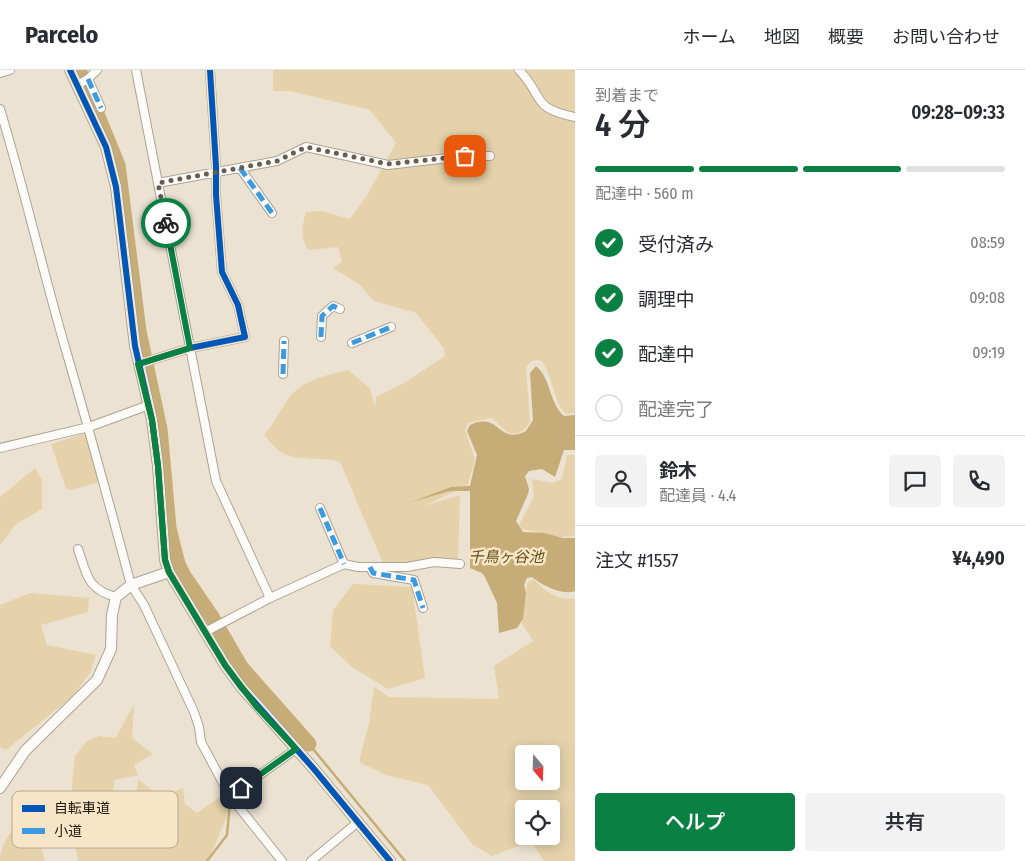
<!DOCTYPE html>
<html lang="ja">
<meta charset="utf-8">
<style>
:root{--surface:#fff;--page:#f2f2f3;--text:#2b2b33;--muted:#7c7c81;--line:#e1e1e2;--accent:#0b8043}
body{margin:0;font-family:"Fira Sans Condensed","Noto Sans JP",sans-serif;background:var(--page);color:var(--text);height:100vh;display:flex;flex-direction:column;font-size:19px;white-space:nowrap}
*{box-sizing:border-box;margin:0}
p{font-size:16px;color:var(--muted)}
.icon{flex:none;width:28px;height:28px;fill:none;stroke:currentColor;stroke-width:2;stroke-linecap:round;stroke-linejoin:round}
.map{position:relative;flex:1;overflow:hidden}
.side{display:flex;flex-direction:column;background:var(--surface);width:450px}
.side>*{flex:none}
.needle{width:32px;rotate:161deg}
.tools{position:absolute;left:515px;top:675px;display:grid;gap:10px}
.tools a{display:grid;place-items:center;width:45px;height:45px;border-radius:5px;background:var(--surface);box-shadow:0 2px 12px #0003;font-size:25px}
.pin{position:absolute;display:grid;place-items:center;width:42px;height:42px;color:#fff;margin:-21px;border-radius:10px;box-shadow:0 2px 8px #0006}
.courier{position:absolute;display:grid;place-items:center;width:50px;height:50px;margin:-25px;border:4px solid #0b8043;border-radius:50%;background:#fff;color:#222;box-shadow:0 1px 6px #0007}
.head em{font-style:normal;font-weight:600}
.head div{display:flex;flex-direction:column-reverse}
.head{display:flex;align-items:center;justify-content:space-between;height:85px;padding:0 20px}
h1{font-size:32px;font-weight:600;line-height:38px}
.bar{display:grid;grid-template-columns:repeat(4,1fr);gap:8px 5px;align-content:center;height:60px;padding:0 20px}
.bar i{height:6px;border-radius:4px;background:var(--line)}
.bar .active{background:var(--accent)}
.bar p{grid-column:span 4}
.line{display:flex;align-items:center;gap:12px;padding:0 20px;border-top:1px solid var(--line)}
.line div{flex:1}
.round{display:grid;place-items:center;flex:none;width:52px;height:52px;border-radius:5px;background:var(--page)}
ol{padding:0 20px;list-style:none}
li{display:flex;align-items:center;gap:15px;height:55px}
li p{margin-inline-start:auto}
li .icon{padding:5px;border-radius:50%;background:var(--accent);color:#fff;stroke-width:4}
li:last-child{color:var(--muted)}
li i{width:28px;height:28px;border:2px solid var(--line);border-radius:50%}
.button{display:flex;gap:10px;margin-top:auto;padding:10px 20px}
.button a{flex:1;height:58px;border-radius:5px;background:var(--accent);color:#fff;font-size:20px;font-weight:600;line-height:58px;text-align:center}
.button a+a{background:var(--page);color:var(--text)}
header{display:flex;align-items:center;gap:30px;box-sizing:border-box;height:70px;padding:0 25px;background:var(--surface);border-bottom:1px solid var(--line)}
header strong{font-size:24px}
nav{display:flex;gap:28px;margin-inline-start:auto;font-size:18px}
main{display:flex;flex:1;min-height:0}
.map>svg:first-child{display:block}
.green{fill:#e5d2aa;fill-rule:evenodd}
.water{fill:#c6ac76}
.lines{fill:none;stroke-linecap:round;stroke-linejoin:round}
.stream{stroke:#c6ac76;stroke-width:2.5}
.river{stroke:#c6ac76;stroke-width:15}
.minor-casing{stroke:#aba397;stroke-width:10}
.tertiary-casing{stroke:#aba397;stroke-width:12}
.minor{stroke:#fcfbf8;stroke-width:8}
.tertiary{stroke:#fcfbf8;stroke-width:10}
.quiet{stroke:#3c9ade;stroke-width:5;stroke-dasharray:10 5;stroke-linecap:butt}
.cycleway-casing{stroke:#f6e6c7;stroke-width:9}
.cycleway{stroke:#0057b8;stroke-width:6}
.done{stroke:#655e51;stroke-width:5;stroke-dasharray:0 9}
.route{stroke:#0b8043;stroke-width:6}
.labels{text-anchor:middle;dominant-baseline:central;stroke-width:5;stroke-linejoin:round;paint-order:stroke}
.water-label{font-size:15px;font-style:italic;fill:#634c15;stroke:#f6e6c7}
.key{fill:#f6e6c7;stroke:#b5a88f;stroke-width:1}
.key-label{font-size:14px;fill:#1d170c}
</style>
<header>
<strong>Parcelo</strong>
<nav><a>ホーム</a><a>地図</a><a>概要</a><a>お問い合わせ</a></nav>
</header>
<main>
<div class="map">
<svg width="575" height="791" viewBox="0 0 575 791">
<rect width="100%" height="100%" fill="#ece2d2"/>
<path class="green" d="M273 0H575V343L566 344C554 333 553 307 542 291 533 289 530 291 526 298L530 351C525 361 519 365 508 363L492 348 468 353 465 360 475 389 468 415 424 436 460 425 458 489 456 492 383 493 340 392C321 386 299 392 281 382 275 379 269 370 264 365 274 353 280 341 288 329 300 311 329 304 348 300L370 318 375 337 376 327 404 313 445 286 444 278 416 243 374 231 359 214 333 198 342 192 338 177 308 180C300 168 302 155 306 142L322 141 350 149 368 124 396 73 370 40 290 21H273Z
M86 363 99 412 72 420 66 419 51 374Z
M567 385H575V466L561 467 522 459 519 455 534 426 532 409 553 413 562 409Z
M35 398 42 410V439L16 454 0 475V427Z
M533 509C544 520 559 532 575 528V791H544L531 771 492 786 473 775 428 715 386 705 359 692 369 653 374 617 389 627 499 629 494 596 533 571 522 554 527 513ZM524 684H551V711H524ZM524 739H551V766H524Z
M353 514 412 517 425 608 388 619 353 598 330 576 333 540Z
M30 523 89 528 88 542 41 555 47 575 96 585 90 603 72 627 6 680 0 677V535Z
M134 634 132 668 153 684 134 695 138 705 114 710 111 757 133 756 138 709 160 727 183 718 185 734 197 743 221 726 228 736 226 749 208 791H78L69 744 75 686 86 672 99 666 116 668ZM160 744 177 766 161 775 148 755H142L147 754Z
M24 749H33L45 791H0C0 775 12 758 24 749Z"/>
<path class="water" d="M536 296C551 308 549 333 564 346L575 345V380H564L555 407 542 399 529 401 525 406 529 419 528 424 516 451 523 462 544 463 563 468H575V521C562 526 542 515 532 507L527 508 524 515 526 523 523 549 517 558 499 563 497 533 485 507 482 503 470 498V421H450L411 432 451 417 470 416 477 385 467 361 470 355C501 341 497 376 526 361L533 350 530 303Z"/>
<g class="lines">
<path class="stream" d="M301 680 309 674 405 791
M207 791 227 765 230 731 274 699"/>
<path class="river" d="M79 0 118 95 139 261 160 359 169 458 178 494 184 506 212 547 241 597 309 674"/>
<g class="minor-casing">
<path id="minor" d="M136 0 216 411 270 528
M519 0C545 27 530 38 575 47
M0 3 10 0
M88 9 101 38
M77 15 88 9 97 0
M0 39C24 118 42 198 65 277 88 356 110 436 131 515L144 535 194 642 199 657 201 672 230 726 282 791
M240 98 272 143
M158 113 277 91 306 77 388 95 465 86H490
M321 267 322 246 333 236 340 239
M352 273 391 257
M139 294 190 278 245 267 238 235 222 202 216 125V96L210 0
M283 304 284 271
M0 378 89 357 149 335
M320 438 344 494
M78 479C87 505 87 519 116 527
M370 497 373 503 414 510 423 538
M205 562 270 528 344 494 358 497H407L434 492 460 494
M230 726 296 679
M311 791 358 752"/>
</g>
<g class="tertiary-casing">
<path id="tertiary" d="M70 0 106 77 116 117 135 276 152 350 158 396 165 490 169 502 225 595 241 617 314 699 390 791
M0 718 25 681 97 610 111 579 112 545 116 527 131 515 169 502"/>
</g>
<use href="#minor" class="minor"/>
<use href="#tertiary" class="tertiary"/>
<path class="quiet" d="M88 9 101 38
M240 98 272 143
M321 267 322 246 333 236 340 239
M352 273 391 257
M283 304 284 271
M320 438 344 494
M370 497 373 503 414 510 423 538"/>
<g class="cycleway-casing">
<path id="cycleway" d="M70 0 106 77 116 117 135 276 152 350 158 396 165 490 169 502 225 595 241 617 314 699 390 791
M139 294 190 278 245 267 238 235 222 202 216 125V96L210 0"/>
</g>
<use href="#cycleway" class="cycleway"/>
</g>
<g class="lines">
<path class="done" d="M166 153 158 113 277 91 306 77 388 94 465 86"/>
<path class="route" d="M166 153 190 278 138 294 152 350 158 396 165 490 169 502 225 595 256 636 296 679 241 718"/>
</g>
<g class="labels">
<g class="water-label">
<text x="506" y="487">千鳥ヶ谷池</text>
</g>
</g>
<rect x="12" y="721" width="166" height="57" rx="8" class="key"/>
<rect x="22" y="735" width="23" height="7" fill="#0057b8"/>
<rect x="22" y="758" width="23" height="6" fill="#3c9ade"/>
<g class="key-label">
<text x="54" y="743">自転車道</text>
<text x="54" y="766">小道</text>
</g>
</svg>
<div class="tools">
<a><svg class="needle" viewBox="-14 -14 28 28"><path d="M0-13l5 13h-10z" fill="#e53935"/><path d="M0 13l5-13h-10z" fill="#7c7c81"/></svg></a>
<a><svg class="icon" aria-label="locate" viewBox="0 0 24 24"><circle cx="12" cy="12" r="6"/><path d="M12 2v4M12 18v4M2 12h4M18 12h4"/></svg></a>
</div>
<div class="pin" style="left:465px;top:86px;background:#ea580c"><svg class="icon" aria-label="bag" viewBox="0 0 24 24"><path d="M5 8h14l-1 12H6zM9 8a3 3 0 0 1 6 0"/></svg></div>
<div class="pin" style="left:241px;top:718px;background:#1f2937"><svg class="icon" aria-label="home" viewBox="0 0 24 24"><path d="M3 11l9-7 9 7M6 9v11h12V9"/></svg></div>
<div class="courier" style="left:166px;top:153px"><svg class="icon" aria-label="bike" viewBox="0 0 24 24"><circle cx="6" cy="16" r="4"/><circle cx="18" cy="16" r="4"/><path d="M6 16l4-8h5l3 8M10 8l3 8H6M13 5h3"/></svg></div>
</div>
<section class="side">
<div class="head"><div><h1>4 分</h1><p>到着まで</p></div><em>09:28–09:33</em></div>
<div class="bar"><i class="active"></i><i class="active"></i><i class="active"></i><i></i><p>配達中 · 560 m</p></div>
<ol>
<li><svg class="icon" aria-label="check" viewBox="0 0 24 24"><path d="M5 12l5 5 9-10"/></svg>受付済み<p>08:59</p></li>
<li><svg class="icon" aria-label="check" viewBox="0 0 24 24"><path d="M5 12l5 5 9-10"/></svg>調理中<p>09:08</p></li>
<li><svg class="icon" aria-label="check" viewBox="0 0 24 24"><path d="M5 12l5 5 9-10"/></svg>配達中<p>09:19</p></li>
<li><i></i>配達完了</li>
</ol>
<div class="line" style="height:90px"><a class="round"><svg class="icon" aria-label="person" viewBox="0 0 24 24"><circle cx="12" cy="8" r="4"/><path d="M4 21q1-7 8-7t8 7"/></svg></a><div><b>鈴木</b><p>配達員 · 4.4</p></div><a class="round"><svg class="icon" aria-label="chat" viewBox="0 0 24 24"><path d="M4 5h16v11H9l-5 4z"/></svg></a><a class="round"><svg class="icon" aria-label="phone" viewBox="0 0 24 24"><path d="M5 4h4l2 5-3 2q2 4 5 5l2-3 5 2v4C11 20 4 13 5 4z"/></svg></a></div>
<div class="line" style="height:65px"><div>注文 #1557</div><b>¥4,490</b></div>
<div class="button"><a>ヘルプ</a><a>共有</a></div>
</section>
</main>
